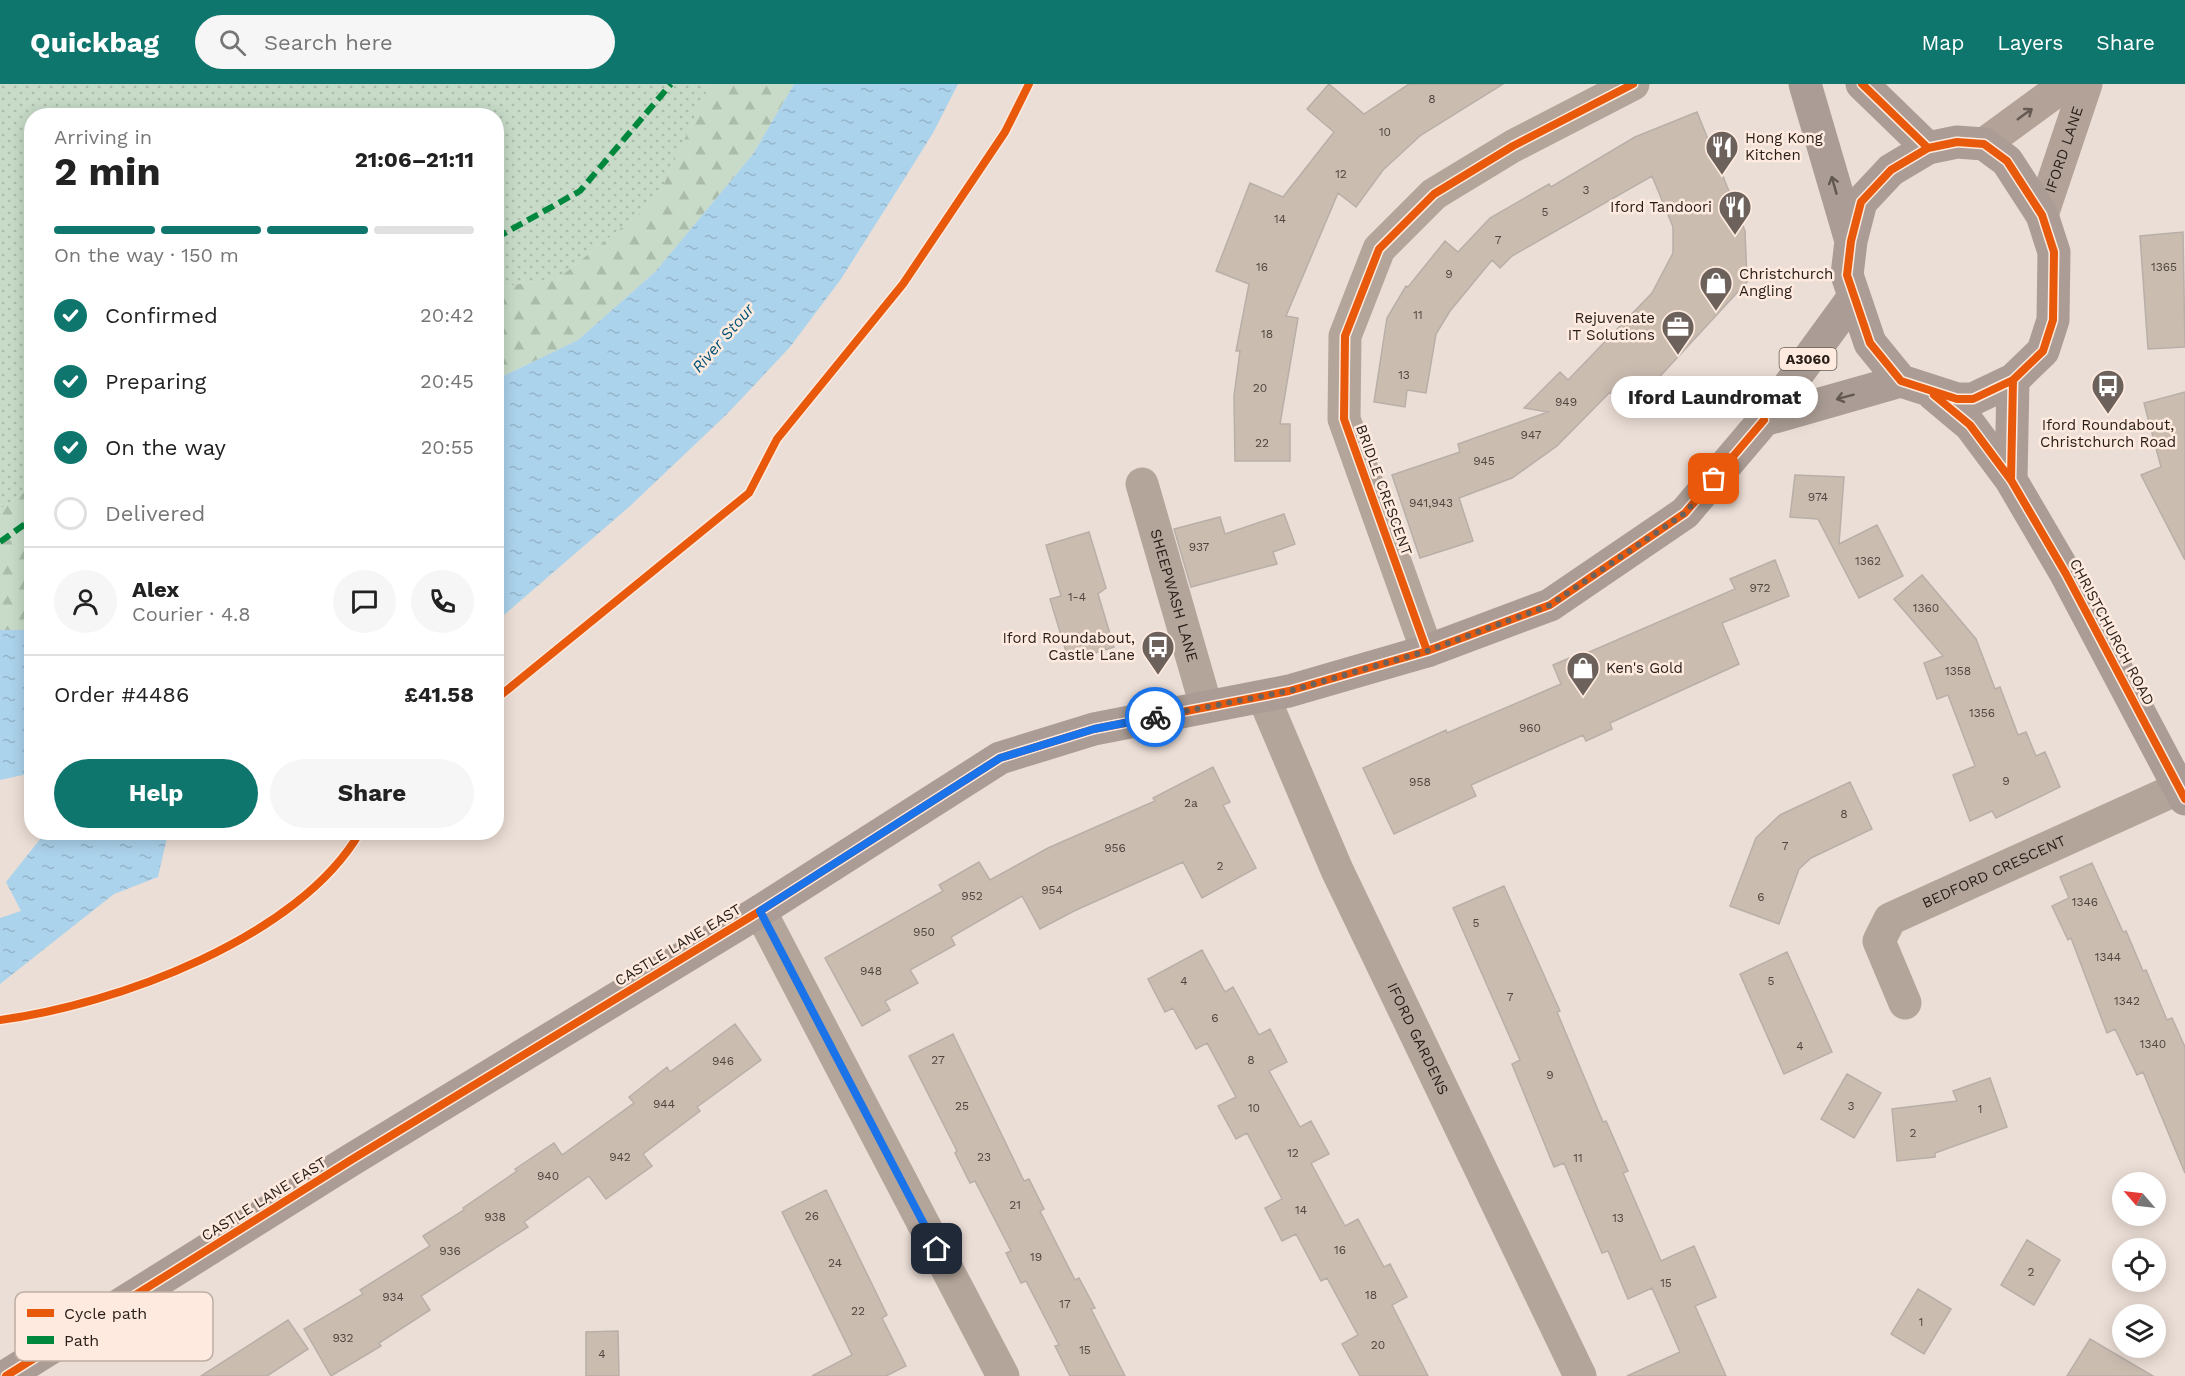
<!DOCTYPE html>
<meta charset="utf-8">
<style>
:root{--surface:#fff;--page:#f6f6f6;--text:#222;--muted:#767676;--line:#e0e0e0;--accent:#0f766e}
body{margin:0;font-family:"Work Sans",sans-serif;background:var(--page);color:var(--text);height:100vh;display:flex;flex-direction:column;font-size:22px;white-space:nowrap}
*{box-sizing:border-box;margin:0}
p{font-size:20px;color:var(--muted)}
.icon{flex:none;width:33px;height:33px;fill:none;stroke:currentColor;stroke-width:2;stroke-linecap:round;stroke-linejoin:round}
.map{position:relative;flex:1;overflow:hidden}
.panel{position:absolute;left:24px;top:24px;width:480px;height:732px;display:flex;flex-direction:column;background:var(--surface);border-radius:24px;box-shadow:0 3px 15px #0003}
.panel>*{flex:none}
.needle{width:39px;rotate:298deg}
.tools{position:absolute;left:2112px;top:1088px;display:grid;gap:12px}
.tools a{display:grid;place-items:center;width:54px;height:54px;border-radius:50%;background:var(--surface);box-shadow:0 3px 15px #0003;font-size:30px}
.pin{position:absolute;display:grid;place-items:center;width:51px;height:51px;color:#fff;margin:-26px;border-radius:12px;box-shadow:0 3px 9px #0006}
.courier{position:absolute;display:grid;place-items:center;width:60px;height:60px;margin:-30px;border:4px solid #1a73e8;border-radius:50%;background:#fff;color:#222;box-shadow:0 2px 8px #0007}
.bubble{position:absolute;height:42px;border-radius:21px;background:var(--surface);box-shadow:0 3px 15px #0003;font-size:20px;font-weight:700;line-height:42px;text-align:center}
.overview em{font-style:normal;font-weight:700}
.overview div{display:flex;flex-direction:column-reverse}
.overview{display:flex;align-items:center;justify-content:space-between;height:102px;padding:0 30px}
h1{font-size:39px;font-weight:700;line-height:45px}
.bar{display:grid;grid-template-columns:repeat(4,1fr);gap:9px 6px;align-content:center;height:72px;padding:0 30px}
.bar i{height:8px;border-radius:4px;background:var(--line)}
.bar .selected{background:var(--accent)}
.bar p{grid-column:span 4}
.line{display:flex;align-items:center;gap:15px;padding:0 30px;border-top:2px solid var(--line)}
.line div{flex:1}
.round{display:grid;place-items:center;flex:none;width:63px;height:63px;border-radius:32px;background:var(--page)}
ol{padding:0 30px;list-style:none}
li{display:flex;align-items:center;gap:18px;height:66px}
li p{margin-inline-start:auto}
li .icon{padding:6px;border-radius:50%;background:var(--accent);color:#fff;stroke-width:4}
li:last-child{color:var(--muted)}
li i{width:33px;height:33px;border:3px solid var(--line);border-radius:50%}
.button{display:flex;gap:12px;margin-top:auto;padding:12px 30px}
.button a{flex:1;height:69px;border-radius:36px;background:var(--accent);color:#fff;font-size:24px;font-weight:700;line-height:69px;text-align:center}
.button a+a{background:var(--page);color:var(--text)}
header{display:flex;align-items:center;gap:36px;box-sizing:border-box;height:84px;padding:0 30px;background:var(--accent);color:#fff}
header strong{font-size:28px}
nav{display:flex;gap:33px;margin-inline-start:auto;font-size:21px}
.search{width:420px;height:54px;background:var(--page);display:flex;align-items:center;gap:15px;box-sizing:border-box;padding:0 21px;border-radius:33px;color:var(--muted);font-size:22px}
.map>svg:first-child{display:block}
.grass{fill:url(#grass-dots)}
.forest{fill:url(#forest-firs)}
.water{fill:url(#water-ripples)}
.building{fill:#cbbcb0;stroke:#b8afa8;stroke-width:1.5}
.lines{fill:none;stroke-linecap:round;stroke-linejoin:round}
.street{stroke:#b3a59a;stroke-width:33}
.secondary{stroke:#b2a298;stroke-width:33}
.primary{stroke:#ab9d95;stroke-width:33}
.quiet{stroke:#00873e;stroke-width:6;stroke-dasharray:12 6;stroke-linecap:butt}
.cycleway-casing{stroke:#feeade;stroke-width:11}
.cycleway{stroke:#e8590c;stroke-width:8}
.oneway{stroke:#665952}
.oneway2{stroke:#625751}
.done{stroke:#6c615b;stroke-width:6;stroke-dasharray:0 10.8}
.route{stroke:#1a73e8;stroke-width:8}
.labels{text-anchor:middle;dominant-baseline:central;stroke-width:5;stroke-linejoin:round;paint-order:stroke}
.number-label{font-size:12px;fill:#50463f}
.shield{fill:#feeade;stroke:#685b54;stroke-width:1.5}
.shield-label{font-size:14px;font-weight:bold;fill:#271e19}
.poi-label{font-size:15px;fill:#271e19;stroke:#feeade;text-anchor:start}
.street-label{font-size:15px;fill:#271e19;stroke:#feeade}
.water-label{font-size:16px;font-style:italic;fill:#025277;stroke:#feeade}
.key{fill:#feeade;stroke:#beada3;stroke-width:1.5}
.key-label{font-size:16px;fill:#271e19}
</style>
<header>
<strong>Quickbag</strong>
<div class="search"><svg class="icon" aria-label="search" viewBox="0 0 24 24"><circle cx="10" cy="10" r="6"/><path d="M15 15l6 6"/></svg>Search here</div>
<nav><a>Map</a><a>Layers</a><a>Share</a></nav>
</header>
<div class="map">
<svg width="2185" height="1292" viewBox="0 0 2185 1292">
<defs>
<pattern id="grass-dots" width="8" height="8" patternUnits="userSpaceOnUse" patternTransform="scale(1.5)"><rect width="8" height="8" fill="#c7dbc8"/><path d="M2 2h.1M6 6h.1" fill="none" stroke="#abbcab" stroke-width="1.8" stroke-linecap="round"/></pattern>
<pattern id="forest-firs" width="22" height="20" patternUnits="userSpaceOnUse" patternTransform="scale(1.5)"><rect width="22" height="20" fill="#c7dbc8"/><path d="M5 1l3.5 6h-7zM16 11l3.5 6h-7z" fill="#abbcab"/></pattern>
<pattern id="water-ripples" width="26" height="14" patternUnits="userSpaceOnUse" patternTransform="scale(1.5)"><rect width="26" height="14" fill="#acd3ec"/><path d="M2 4q2-2 4 0t4 0M15 11q2-2 4 0t4 0" fill="none" stroke="#94b5ca"/></pattern>
</defs>
<rect width="100%" height="100%" fill="#ebded6"/>
<path class="grass" d="M0 0H710L657 115 560 193 497 204 496 32H32L31 404 0 425Z"/>
<path class="forest" d="M710 0H794L753 70 655 188 578 256 497 295V204L560 193 657 115Z
M31 404V546H0V425Z"/>
<path class="water" d="M794 0H958L933 49 891 116 841 195 790 263 727 330 629 423 497 537V295L578 256 655 188 753 70Z
M0 546H31L32 689 0 696Z
M45 749H168L158 793 114 810 0 900V834L21 827 6 798Z"/>
<path class="building" d="M1329 0 1364 30 1409 0H1503L1421 51 1383 86 1356 123 1338 109 1286 232 1298 234 1280 340H1290V377H1235L1234 312 1240 267H1236L1249 200 1216 187 1250 99 1283 113 1334 48 1307 25Z
M1697 28 1745 147 1747 198 1629 326 1610 308 1557 362 1512 394 1459 414 1473 457 1420 474 1392 391 1460 368 1458 360 1548 328 1524 324 1560 288 1568 296 1652 209 1673 169V143L1652 92 1512 172 1500 184 1492 176 1450 227 1436 250 1426 309 1407 306 1405 323 1374 318 1387 234 1406 202 1408 203 1445 157 1458 168 1490 134 1549 100 1551 103 1635 53Z
M2183 148 2185 263 2148 265 2140 152Z
M2185 308V476L2141 391 2161 383 2144 319Z
M1795 391 1844 393 1839 460 1877 441 1903 492 1859 514 1818 435 1790 433Z
M1284 430 1295 460 1273 468 1277 480 1191 503 1174 445 1220 433 1225 450Z
M1089 448 1106 504 1098 510 1114 563 1069 577 1050 515 1061 512 1046 461Z
M1775 476 1789 512 1722 539 1739 580 1610 639 1612 645 1586 657 1583 651 1471 701 1476 712 1394 750 1363 684 1446 646 1447 649 1561 600 1553 581 1579 570 1580 572 1735 505 1730 495Z
M1922 491 1976 555 1995 605 2000 603 2018 651 2026 648 2036 672 2045 668 2060 703 1996 734 1992 727 1970 737 1953 691 1975 682 1948 611 1937 615 1924 579 1943 572 1894 515Z
M1213 683 1230 718 1223 721 1256 784 1202 814 1183 778 1074 827 1040 845 1022 812 951 853 955 861 910 886 918 899 885 917 890 926 862 942 825 874 943 807 939 801 979 778 990 796 1048 764 1155 717 1153 714Z
M1850 698 1872 745 1811 774 1799 785 1779 840 1730 822 1756 754 1780 731Z
M2092 779 2123 848 2126 847 2143 887 2146 886 2167 936 2172 934 2185 963V1089L2143 988 2137 991 2115 945 2107 949 2071 854 2068 856 2052 822 2069 814 2060 793Z
M1504 802 1560 927 1557 928 1603 1038 1606 1037 1628 1087 1623 1089 1661 1177 1694 1162 1716 1213 1695 1222 1726 1292H1627L1680 1268 1652 1204 1628 1215 1608 1167 1602 1169 1564 1079 1554 1083 1512 980 1520 976 1453 824Z
M1202 866 1225 908 1233 903 1259 951 1270 945 1287 978 1269 987 1300 1043 1311 1037 1329 1070 1311 1079 1345 1142 1358 1135 1384 1183 1390 1180 1407 1213 1392 1221 1428 1292H1360L1342 1260 1358 1251 1327 1194 1321 1197 1296 1150 1282 1157 1265 1124 1282 1115 1247 1049 1236 1055 1218 1022 1236 1013 1207 959 1196 965 1173 924 1165 928 1148 895Z
M1787 868 1832 968 1784 990 1740 890Z
M735 940 761 976 697 1023 700 1027 643 1070 652 1082 606 1115 589 1092 524 1138 528 1143 421 1212 430 1226 379 1259 381 1262 331 1292 304 1245 363 1210 360 1206 430 1162 423 1152 464 1126 463 1124 517 1087 515 1085 554 1059 562 1071 634 1019 629 1013 667 983 670 988Z
M953 950 1024 1097 1029 1095 1044 1125 1040 1127 1075 1196 1079 1194 1095 1224 1091 1225 1125 1292H1070L1055 1262 1059 1261 1026 1197 1021 1199 1006 1169 1011 1167 975 1097 970 1099 955 1069 957 1067 909 972Z
M1847 990 1881 1009 1854 1054 1821 1035Z
M1990 994 2007 1043 1935 1069V1073L1897 1077 1892 1025 1957 1017 1953 1007Z
M826 1106 887 1231 882 1234 906 1282 886 1292H812L852 1271 782 1128Z
M2027 1156 2060 1176 2034 1221 2001 1201Z
M1918 1205 1951 1225 1924 1270 1891 1250Z
M288 1236 308 1265 267 1292H201Z
M618 1247 619 1292H586V1248Z
M2090 1255 2153 1292H2067Z"/>
<g class="lines">
<g class="street">
<path id="s1" d="M1142 400 1206 622"/>
<path d="M1427 567 1344 335 1345 252 1379 165 1434 110 1513 62 1633 0"/>
<path id="s2" d="M1264 614 1337 786 1580 1292"/>
<path d="M760 827 1003 1292"/>
<path id="s3" d="M1905 919 1879 857 1890 835 2179 704"/>
</g>
<g class="secondary">
<path d="M1984 60 2066 0"/>
<path id="s4" d="M2042 131 2086 0"/>
</g>
<path class="primary" d="M1805 0 1851 157
M1862 0 1928 64
M1957 58 1984 60 2007 77 2042 131 2054 168 2053 236 2043 267 2013 296 1973 315H1957L1901 297 1870 259 1847 191 1851 157 1861 118 1891 86 1928 64Z
M1933 310 1970 341 2011 396 2066 490 2185 715
M1764 336 1901 297
M2011 396 2013 296
M6 1292 351 1076 760 827 1000 674 1094 645 1289 607 1427 567 1550 521 1685 429 1764 336 1853 214"/>
<path class="quiet" d="M496 154 580 107 671 0
M0 458 32 435"/>
<g class="cycleway-casing">
<path id="cycleway" d="M1862 0 1928 64
M1957 58 1984 60 2007 77 2042 131 2054 168 2053 236 2043 267 2013 296 1973 315H1957L1901 297 1870 259 1847 191 1851 157 1861 118 1891 86 1928 64Z
M1934 311 1970 341 2011 396 2066 490 2185 715
M2011 396 2013 296
M1427 567 1344 335 1345 252 1379 165 1434 110 1513 62 1633 0
M496 615 749 409 777 355 903 200 1005 48 1029 0
M0 936C115 921 299 854 360 748
M6 1292 351 1076 760 827 1000 674 1094 645 1289 607 1427 567 1550 521 1685 429 1764 336"/>
</g>
<use href="#cycleway" class="cycleway"/>
</g>
<defs><path id="oneway-shaft" d="M-6 0H5M1.5-3L5.5 0L1.5 3" fill="none" stroke-width="1.6" stroke-linecap="round" stroke-linejoin="round" transform="scale(1.5)"/></defs>
<use class="oneway" href="#oneway-shaft" transform="translate(2025 30) rotate(-36)"/>
<g class="oneway2">
<use href="#oneway-shaft" transform="translate(1834 101) rotate(-106)"/>
<use href="#oneway-shaft" transform="translate(1845 313) rotate(165)"/>
</g>
<g class="lines">
<path class="done" d="M1155 633 1289 607 1427 567 1550 521 1685 429 1714 395"/>
<path class="route" d="M937 1165 760 827 1000 674 1094 645 1155 633"/>
</g>
<defs>
<g id="restaurant-pin" transform="scale(1.725)"><path d="M0 17L-7.5 6A9.5 9.5 0 1 1 7.5 6Z" fill="#6c615b" stroke="#feeade"/><path d="M-5-6h1v4h1v-4h1v4h1v-4h1v5L-1.5 .5V6h-2V.5L-5-1ZM5-6V6H3V1.5H1.5Q1.5-4 5-6Z" fill="#fff"/></g>
<g id="shop-pin" transform="scale(1.725)"><path d="M0 17L-7.5 6A9.5 9.5 0 1 1 7.5 6Z" fill="#6c615b" stroke="#feeade"/><path d="M-5-2.5h2.3a2.7 3.5 0 0 1 5.4 0H5L5.5 6h-11ZM-1.5-2.5h3a1.5 2.3 0 0 0-3 0Z" fill="#fff"/></g>
<g id="office-pin" transform="scale(1.725)"><path d="M0 17L-7.5 6A9.5 9.5 0 1 1 7.5 6Z" fill="#6c615b" stroke="#feeade"/><path d="M-6-3h4V-5.5h4V-3h4V5H-6ZM-1-4.5V-3h2v-1.5ZM-6 0V1H6V0Z" fill="#fff"/></g>
<g id="bus-pin" transform="scale(1.725)"><path d="M0 17L-7.5 6A9.5 9.5 0 1 1 7.5 6Z" fill="#6c615b" stroke="#feeade"/><path d="M-5-6H5V4H4V6H2V4H-2V6H-4V4H-5ZM-3.5-4V0h7V-4ZM-3.5 1.2v1.5H-2V1.2ZM2 1.2v1.5H3.5V1.2Z" fill="#fff"/></g>
</defs>
<g fill-rule="evenodd">
<use href="#restaurant-pin" x="1722" y="63"/>
<use href="#restaurant-pin" x="1735" y="123"/>
<use href="#shop-pin" x="1716" y="199"/>
<use href="#office-pin" x="1678" y="243"/>
<use href="#bus-pin" x="2108" y="302"/>
<use href="#bus-pin" x="1158" y="563"/>
<use href="#shop-pin" x="1583" y="584"/>
</g>
<g class="labels">
<g class="number-label">
<text x="1432" y="15">8</text>
<text x="1385" y="48">10</text>
<text x="1341" y="90">12</text>
<text x="1586" y="106">3</text>
<text x="1545" y="128">5</text>
<text x="1280" y="135">14</text>
<text x="1498" y="156">7</text>
<text x="1262" y="183">16</text>
<text x="2164" y="183">1365</text>
<text x="1449" y="190">9</text>
<text x="1418" y="231">11</text>
<text x="1267" y="250">18</text>
<text x="1404" y="291">13</text>
<text x="1260" y="304">20</text>
<text x="1566" y="318">949</text>
<text x="1531" y="351">947</text>
<text x="1262" y="359">22</text>
<text x="1484" y="377">945</text>
<text x="1818" y="413">974</text>
<text x="1431" y="419">941,943</text>
<text x="1199" y="463">937</text>
<text x="1868" y="477">1362</text>
<text x="1760" y="504">972</text>
<text x="1077" y="513">1-4</text>
<text x="1926" y="524">1360</text>
<text x="1958" y="587">1358</text>
<text x="1982" y="629">1356</text>
<text x="1530" y="644">960</text>
<text x="2006" y="697">9</text>
<text x="1420" y="698">958</text>
<text x="1191" y="719">2a</text>
<text x="1844" y="730">8</text>
<text x="1785" y="762">7</text>
<text x="1115" y="764">956</text>
<text x="1220" y="782">2</text>
<text x="1052" y="806">954</text>
<text x="972" y="812">952</text>
<text x="1761" y="813">6</text>
<text x="2085" y="818">1346</text>
<text x="1476" y="839">5</text>
<text x="924" y="848">950</text>
<text x="2108" y="873">1344</text>
<text x="871" y="887">948</text>
<text x="1184" y="897">4</text>
<text x="1771" y="897">5</text>
<text x="1510" y="913">7</text>
<text x="2127" y="917">1342</text>
<text x="1215" y="934">6</text>
<text x="2153" y="960">1340</text>
<text x="1800" y="962">4</text>
<text x="938" y="976">27</text>
<text x="1251" y="976">8</text>
<text x="723" y="977">946</text>
<text x="1550" y="991">9</text>
<text x="664" y="1020">944</text>
<text x="962" y="1022">25</text>
<text x="1851" y="1022">3</text>
<text x="1254" y="1024">10</text>
<text x="1980" y="1025">1</text>
<text x="1913" y="1049">2</text>
<text x="1293" y="1069">12</text>
<text x="620" y="1073">942</text>
<text x="984" y="1073">23</text>
<text x="1578" y="1074">11</text>
<text x="548" y="1092">940</text>
<text x="1015" y="1121">21</text>
<text x="1301" y="1126">14</text>
<text x="812" y="1132">26</text>
<text x="495" y="1133">938</text>
<text x="1618" y="1134">13</text>
<text x="1340" y="1166">16</text>
<text x="450" y="1167">936</text>
<text x="1036" y="1173">19</text>
<text x="835" y="1179">24</text>
<text x="2031" y="1188">2</text>
<text x="1666" y="1199">15</text>
<text x="1371" y="1211">18</text>
<text x="393" y="1213">934</text>
<text x="1065" y="1220">17</text>
<text x="858" y="1227">22</text>
<text x="1921" y="1238">1</text>
<text x="343" y="1254">932</text>
<text x="1378" y="1261">20</text>
<text x="1085" y="1266">15</text>
<text x="602" y="1270">4</text>
</g>
<rect class="shield" x="1779.5" y="264" width="57" height="22" rx="4.5"/>
<g class="shield-label">
<text x="1808" y="275">A3060</text>
</g>
<g class="poi-label">
<text x="1745" y="54">Hong Kong<tspan x="1745" dy="17">Kitchen</tspan></text>
<text x="1712" y="123" text-anchor="end">Iford Tandoori</text>
<text x="1739" y="190">Christchurch<tspan x="1739" dy="17">Angling</tspan></text>
<text x="1655" y="234" text-anchor="end">Rejuvenate<tspan x="1655" dy="17">IT Solutions</tspan></text>
<text x="2108" y="341" text-anchor="middle">Iford Roundabout,<tspan x="2108" dy="17">Christchurch Road</tspan></text>
<text x="1135" y="554" text-anchor="end">Iford Roundabout,<tspan x="1135" dy="17">Castle Lane</tspan></text>
<text x="1606" y="584">Ken's Gold</text>
</g>
<g class="street-label">
<text stroke="none"><textPath href="#s4" startOffset="69">IFORD LANE</textPath></text>
<text transform="translate(1384 406) rotate(70)">BRIDLE CRESCENT</text>
<text stroke="none"><textPath href="#s1" startOffset="116">SHEEPWASH LANE</textPath></text>
<text transform="translate(2112 548) rotate(62)">CHRISTCHURCH ROAD</text>
<text stroke="none"><textPath href="#s3" startOffset="206">BEDFORD CRESCENT</textPath></text>
<text transform="translate(678 861) rotate(-31)">CASTLE LANE EAST</text>
<text stroke="none"><textPath href="#s2" startOffset="374">IFORD GARDENS</textPath></text>
<text transform="translate(264 1115) rotate(-32)">CASTLE LANE EAST</text>
</g>
<g class="water-label">
<text transform="translate(723 254) rotate(-49)">River Stour</text>
</g>
</g>
<rect x="15" y="1208" width="198" height="69" rx="9" class="key"/>
<rect x="27" y="1225" width="27" height="8" fill="#e8590c"/>
<rect x="27" y="1252" width="27" height="8" fill="#00873e"/>
<g class="key-label">
<text x="64" y="1235">Cycle path</text>
<text x="64" y="1262">Path</text>
</g>
</svg>
<div class="tools">
<a><svg class="needle" viewBox="-14 -14 28 28"><path d="M0-13l5 13h-10z" fill="#e53935"/><path d="M0 13l5-13h-10z" fill="#767676"/></svg></a>
<a><svg class="icon" aria-label="locate" viewBox="0 0 24 24"><circle cx="12" cy="12" r="6"/><path d="M12 2v4M12 18v4M2 12h4M18 12h4"/></svg></a>
<a><svg class="icon" aria-label="layers" viewBox="0 0 24 24"><path d="M12 4l9 5-9 5-9-5zM3 14l9 5 9-5"/></svg></a>
</div>
<div class="pin" style="left:1714px;top:395px;background:#ea580c"><svg class="icon" aria-label="bag" viewBox="0 0 24 24"><path d="M5 8h14l-1 12H6zM9 8a3 3 0 0 1 6 0"/></svg></div>
<div class="pin" style="left:937px;top:1165px;background:#1f2937"><svg class="icon" aria-label="home" viewBox="0 0 24 24"><path d="M3 11l9-7 9 7M6 9v11h12V9"/></svg></div>
<div class="courier" style="left:1155px;top:633px"><svg class="icon" aria-label="bike" viewBox="0 0 24 24"><circle cx="6" cy="16" r="4"/><circle cx="18" cy="16" r="4"/><path d="M6 16l4-8h5l3 8M10 8l3 8H6M13 5h3"/></svg></div>
<div class="bubble" style="left:1611px;top:292px;width:207px">Iford Laundromat</div>
<section class="panel">
<div class="overview"><div><h1>2 min</h1><p>Arriving in</p></div><em>21:06–21:11</em></div>
<div class="bar"><i class="selected"></i><i class="selected"></i><i class="selected"></i><i></i><p>On the way · 150 m</p></div>
<ol>
<li><svg class="icon" aria-label="check" viewBox="0 0 24 24"><path d="M5 12l5 5 9-10"/></svg>Confirmed<p>20:42</p></li>
<li><svg class="icon" aria-label="check" viewBox="0 0 24 24"><path d="M5 12l5 5 9-10"/></svg>Preparing<p>20:45</p></li>
<li><svg class="icon" aria-label="check" viewBox="0 0 24 24"><path d="M5 12l5 5 9-10"/></svg>On the way<p>20:55</p></li>
<li><i></i>Delivered</li>
</ol>
<div class="line" style="height:108px"><a class="round"><svg class="icon" aria-label="person" viewBox="0 0 24 24"><circle cx="12" cy="8" r="4"/><path d="M4 21q1-7 8-7t8 7"/></svg></a><div><b>Alex</b><p>Courier · 4.8</p></div><a class="round"><svg class="icon" aria-label="chat" viewBox="0 0 24 24"><path d="M4 5h16v11H9l-5 4z"/></svg></a><a class="round"><svg class="icon" aria-label="phone" viewBox="0 0 24 24"><path d="M5 4h4l2 5-3 2q2 4 5 5l2-3 5 2v4C11 20 4 13 5 4z"/></svg></a></div>
<div class="line" style="height:78px"><div>Order #4486</div><b>£41.58</b></div>
<div class="button"><a>Help</a><a>Share</a></div>
</section>
</div>
